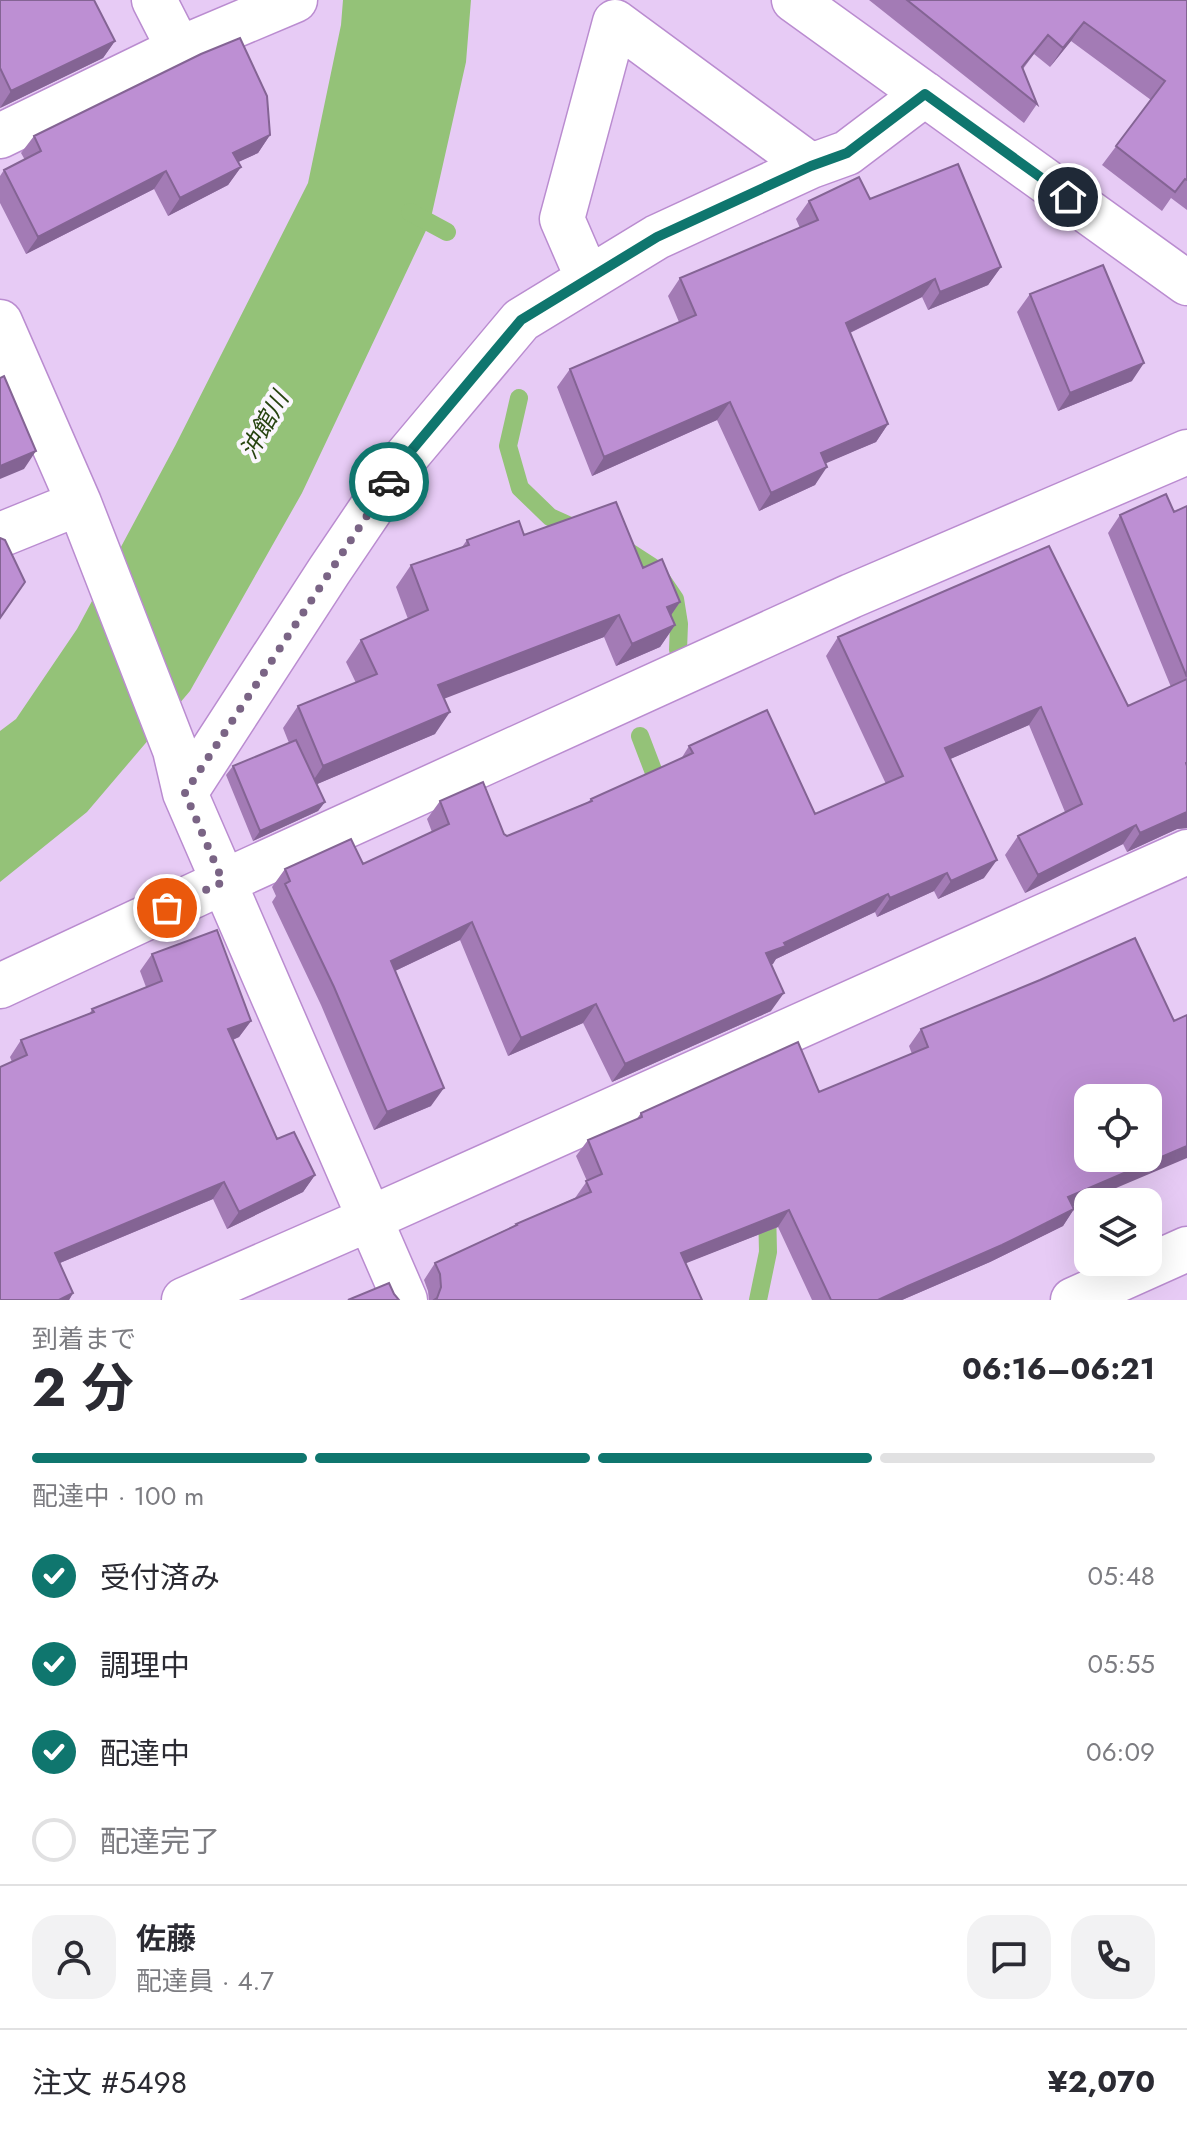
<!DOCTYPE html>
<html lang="ja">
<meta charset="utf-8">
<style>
:root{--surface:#fff;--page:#f2f2f3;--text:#2b2b33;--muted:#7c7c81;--line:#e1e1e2;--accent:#0f766e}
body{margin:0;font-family:Jost,"Noto Sans JP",sans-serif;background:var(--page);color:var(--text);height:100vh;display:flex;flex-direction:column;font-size:30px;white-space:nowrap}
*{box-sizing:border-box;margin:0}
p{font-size:26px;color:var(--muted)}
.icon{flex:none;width:44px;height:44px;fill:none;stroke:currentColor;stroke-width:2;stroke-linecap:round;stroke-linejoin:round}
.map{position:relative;height:1300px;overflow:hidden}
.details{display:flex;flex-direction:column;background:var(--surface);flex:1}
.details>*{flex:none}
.buttons{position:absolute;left:1074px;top:1084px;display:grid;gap:16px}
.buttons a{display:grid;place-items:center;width:88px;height:88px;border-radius:16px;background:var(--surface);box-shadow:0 8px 32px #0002;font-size:40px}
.pin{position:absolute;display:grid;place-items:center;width:68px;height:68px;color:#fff;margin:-34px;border:4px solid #fff;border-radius:50%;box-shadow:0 2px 8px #0007}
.courier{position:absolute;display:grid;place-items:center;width:80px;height:80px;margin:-40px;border:6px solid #0f766e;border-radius:50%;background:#fff;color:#222;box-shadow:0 2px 10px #0007}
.summary em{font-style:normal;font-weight:700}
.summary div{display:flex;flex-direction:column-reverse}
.summary{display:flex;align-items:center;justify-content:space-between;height:136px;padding:0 32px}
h1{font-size:52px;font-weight:700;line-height:60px}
.bar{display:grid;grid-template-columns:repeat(4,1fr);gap:12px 8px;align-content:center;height:96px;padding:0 32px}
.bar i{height:10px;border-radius:6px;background:var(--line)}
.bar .current{background:var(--accent)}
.bar p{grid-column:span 4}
.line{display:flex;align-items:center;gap:20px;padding:0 32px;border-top:2px solid var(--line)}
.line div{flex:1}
.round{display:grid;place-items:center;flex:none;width:84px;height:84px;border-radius:24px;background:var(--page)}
ol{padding:0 32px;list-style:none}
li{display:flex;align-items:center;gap:24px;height:88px}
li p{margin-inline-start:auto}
li .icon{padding:8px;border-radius:50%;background:var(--accent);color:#fff;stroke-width:4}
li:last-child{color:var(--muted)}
li i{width:44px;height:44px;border:4px solid var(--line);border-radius:50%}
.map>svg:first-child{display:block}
.water{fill:#94c278}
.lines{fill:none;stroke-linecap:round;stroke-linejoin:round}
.stream{stroke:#94c278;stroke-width:18}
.minor-casing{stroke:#ba8cd0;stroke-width:47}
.minor{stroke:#fff;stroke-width:44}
.wall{fill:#a37bb5}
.shaded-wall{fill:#846494}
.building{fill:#bd8fd3;stroke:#846494;stroke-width:2;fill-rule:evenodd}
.done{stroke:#7a6485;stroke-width:8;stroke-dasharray:0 14.4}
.route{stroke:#0f766e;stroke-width:10}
.labels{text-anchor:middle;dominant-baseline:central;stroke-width:8;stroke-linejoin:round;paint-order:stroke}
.water-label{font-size:24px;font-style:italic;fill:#274410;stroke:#faf6fd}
</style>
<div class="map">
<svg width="1187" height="1300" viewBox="0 0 1187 1300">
<rect width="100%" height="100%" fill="#e7cbf5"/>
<path class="water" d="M343 0H471L466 62 430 222 302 493 190 691 87 812 0 882V731L16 719 77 629 175 446 308 183 341 25Z"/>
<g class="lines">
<path class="stream" d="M410 212 447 232
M519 398 508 446 520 488 550 517 581 531
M620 546 654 568 675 599 679 624 678 650
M640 736 661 791
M758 1300 768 1252 767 1208"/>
<g class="minor-casing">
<path id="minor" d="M794 0 1187 283
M179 49 295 0
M0 136 179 49 154 0
M588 279 562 219 615 22 811 166
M0 322 79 503 175 750 185 793 405 1300
M0 535 79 503
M185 793 329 571 406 457 521 320 657 237 811 166 847 153 925 94
M0 986 223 882 851 596 1187 452
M184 1300 369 1219 1187 852
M1073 1300 1187 1249"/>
</g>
<use href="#minor" class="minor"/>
</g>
<path class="wall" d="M0 0 115 41 103 58 0 108Z
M869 0H1187V210L1171 198 1162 211 1102 165 1151 100 1071 41 1050 67 1034 54 1023 69 1037 104 1024 123Z
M270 135 258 153 238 162 241 167 228 185 168 216 154 189 26 254 0 203V176L4 170 25 160 21 153 34 136Z
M870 199 1001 267 988 285 928 310 922 297 850 333 888 424 876 442 825 463 815 485 759 511 717 420 592 476 557 387 570 369 679 322 668 296 680 278 800 228 796 219 809 201Z
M1030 294 1132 381 1058 411 1017 312Z
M1187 506V828L1177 829 1127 852 1123 844 1025 893 1005 855 1018 836 1065 812 1029 725 950 759 984 878 938 899 934 891 877 917 875 912 776 959 771 965V1011L612 1082 583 1023 508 1056 460 940 395 971 431 1106 374 1130 321 1005 272 902 276 896 272 887 285 869 363 864 432 832 427 819 440 801 507 836 588 802 591 799 681 759 689 746 815 814 886 784 826 656 838 637 1128 706 1171 687 1108 533 1120 515 1174 512Z
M524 535 643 568 680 602 671 615 675 625 660 647 616 666 604 637 444 698 435 734 317 784 325 802 318 811 253 841 226 775 233 766 289 743 283 728 298 706 356 683 346 662 361 640 408 619 396 587 411 565 462 547 467 540Z
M217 930 251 1021 239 1037 233 1040 277 1139 294 1132 315 1175 303 1192 227 1229 213 1199 60 1263 73 1293 69 1300H0V1067L12 1062 10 1057 21 1040 90 1013 92 1009 146 987 140 971 152 954Z
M921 1029 1073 1206 1074 1209 1063 1226 990 1262 902 1300H812L778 1227 685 1263 702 1300H429L428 1291 424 1280 435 1263 514 1226 516 1224 575 1198 587 1181 576 1156 588 1140 636 1120 641 1113 819 1092 912 1054 909 1046Z"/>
<path class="shaded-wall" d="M1084 22 1071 41 1050 67 1063 48Z
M115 41 103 58 0 108 11 91Z
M270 135 258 153 221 170 233 153Z
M241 167 228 185 168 216 180 198Z
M166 171 154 189 26 254 38 237Z
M1001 267 988 285 928 310 940 292Z
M935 279 922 297 833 341 846 323Z
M1144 363 1132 381 1058 411 1070 393Z
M730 402 717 420 592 476 604 457Z
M888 424 876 442 808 471 821 453Z
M36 451 24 469 0 479V466Z
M827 467 815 485 759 511 771 493Z
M680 602 665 624 667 607Z
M619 615 604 637 423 707 438 685Z
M675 625 660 647 616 666 632 644Z
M1041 707 1029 725 932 767 945 748Z
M450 712 435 734 308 788 323 766Z
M325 802 318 811 253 841 260 831Z
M1187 812V828L1177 829 1127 852 1140 833Z
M1136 825 1123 844 1025 893 1038 875Z
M997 860 984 878 938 899 951 881Z
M947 873 934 891 877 917 890 898Z
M888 894 875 912 776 959 773 964 754 972 766 953 784 943Z
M472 922 460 940 378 979 391 961Z
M784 993 771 1011 612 1082 625 1064Z
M596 1004 583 1023 508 1056 521 1038Z
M251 1021 239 1037 217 1046 228 1029Z
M444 1088 431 1106 374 1130 387 1112Z
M1187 1146V1158L1057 1213 1068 1197Z
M315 1175 303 1192 227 1229 239 1212Z
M224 1182 213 1199 43 1270 55 1253Z
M1074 1209 1063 1226 990 1262 902 1300H878Z
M789 1210 778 1227 669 1270 681 1253Z
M73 1293 69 1300H59Z"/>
<path class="building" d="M0 0H94L115 41 11 91 0 68Z
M907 0H1187V180L1185 179 1175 192 1116 146 1165 81 1084 22 1063 48 1048 35 1022 67 1037 104Z
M240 38 267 96 270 135 233 153 241 167 180 198 166 171 38 237 4 170 41 151 34 136 201 54Z
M958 164 1001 267 940 292 935 279 846 323 888 424 821 453 827 467 771 493 730 402 604 457 570 369 696 315 680 278 818 220 809 201 859 177 870 199Z
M1103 265 1144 363 1070 393 1030 294Z
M4 376 36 451 0 466V378Z
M1166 494 1174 512 1187 506V677L1120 515Z
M616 502 643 568 662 559 680 602 667 607 675 625 632 644 619 615 438 685 450 712 323 766 298 706 377 674 361 640 428 610 411 565 469 545 467 540 519 521 524 535Z
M0 538 5 540 25 582 0 618Z
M1049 546 1128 706 1187 679V762L1186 763 1187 766V812L1140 833 1136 825 1038 875 1018 836 1082 804 1041 707 945 748 997 860 951 881 947 873 890 898 888 894 784 943 786 946 766 953 784 993 625 1064 596 1004 521 1038 472 922 391 961 444 1088 387 1112 334 987 285 884 290 881 285 869 351 839 363 864 449 824 440 801 483 782 504 834 507 836 592 801 591 799 693 753 689 746 767 710 815 814 903 776 838 637Z
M296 740 325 802 260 831 233 766Z
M217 930 251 1021 228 1029 277 1139 294 1132 315 1175 239 1212 224 1182 55 1253 73 1293 59 1300H0V1067L27 1055 21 1040 94 1012 92 1009 162 981 152 954Z
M1135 938 1174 1021 1187 1015V1146L1068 1197 1074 1209 1002 1245 908 1286 878 1300H831L789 1210 681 1253 702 1300H434L437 1298 441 1287 440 1274 435 1263 517 1225 516 1224 591 1192 586 1181 602 1174 588 1140 642 1117 641 1113 798 1042 819 1092 928 1047 921 1029 1040 980ZM1088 1098H1148V1158H1088Z
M389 1283 394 1294 399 1300H348Z"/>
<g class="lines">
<path class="done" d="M167 908 223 882 185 793 389 482"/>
<path class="route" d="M389 482 406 457 521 320 657 237 811 166 847 153 925 94 1068 197"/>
</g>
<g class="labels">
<g class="water-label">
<text transform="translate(264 425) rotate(-61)">沖館川</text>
</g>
</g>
</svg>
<div class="buttons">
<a><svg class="icon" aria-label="locate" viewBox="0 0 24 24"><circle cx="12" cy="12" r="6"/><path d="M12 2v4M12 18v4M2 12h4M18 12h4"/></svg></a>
<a><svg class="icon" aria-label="layers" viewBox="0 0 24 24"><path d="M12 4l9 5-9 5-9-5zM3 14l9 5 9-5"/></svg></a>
</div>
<div class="pin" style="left:167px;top:908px;background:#ea580c"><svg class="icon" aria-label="bag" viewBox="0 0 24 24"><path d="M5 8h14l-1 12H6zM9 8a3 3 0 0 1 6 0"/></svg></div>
<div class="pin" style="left:1068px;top:197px;background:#1f2937"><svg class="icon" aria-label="home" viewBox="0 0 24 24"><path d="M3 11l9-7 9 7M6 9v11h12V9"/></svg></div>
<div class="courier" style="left:389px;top:482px"><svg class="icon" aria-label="car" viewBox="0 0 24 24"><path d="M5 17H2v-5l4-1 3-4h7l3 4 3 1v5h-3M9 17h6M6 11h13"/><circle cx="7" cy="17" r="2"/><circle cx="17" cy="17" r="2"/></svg></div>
</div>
<section class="details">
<div class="summary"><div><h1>2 分</h1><p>到着まで</p></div><em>06:16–06:21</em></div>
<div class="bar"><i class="current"></i><i class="current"></i><i class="current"></i><i></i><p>配達中 · 100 m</p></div>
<ol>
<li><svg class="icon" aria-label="check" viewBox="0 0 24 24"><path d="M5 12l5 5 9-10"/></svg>受付済み<p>05:48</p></li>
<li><svg class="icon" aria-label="check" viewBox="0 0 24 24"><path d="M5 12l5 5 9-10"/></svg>調理中<p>05:55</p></li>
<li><svg class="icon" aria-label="check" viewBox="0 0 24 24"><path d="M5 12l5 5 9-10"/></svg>配達中<p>06:09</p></li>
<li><i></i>配達完了</li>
</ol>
<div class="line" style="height:144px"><a class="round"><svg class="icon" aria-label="person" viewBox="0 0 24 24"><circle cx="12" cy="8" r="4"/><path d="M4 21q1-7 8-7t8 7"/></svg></a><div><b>佐藤</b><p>配達員 · 4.7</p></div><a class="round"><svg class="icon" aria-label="chat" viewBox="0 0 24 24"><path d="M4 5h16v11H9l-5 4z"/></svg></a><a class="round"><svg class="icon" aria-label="phone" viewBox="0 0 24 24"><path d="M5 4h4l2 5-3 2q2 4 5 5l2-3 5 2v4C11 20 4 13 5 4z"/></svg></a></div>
<div class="line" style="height:104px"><div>注文 #5498</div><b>¥2,070</b></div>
</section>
